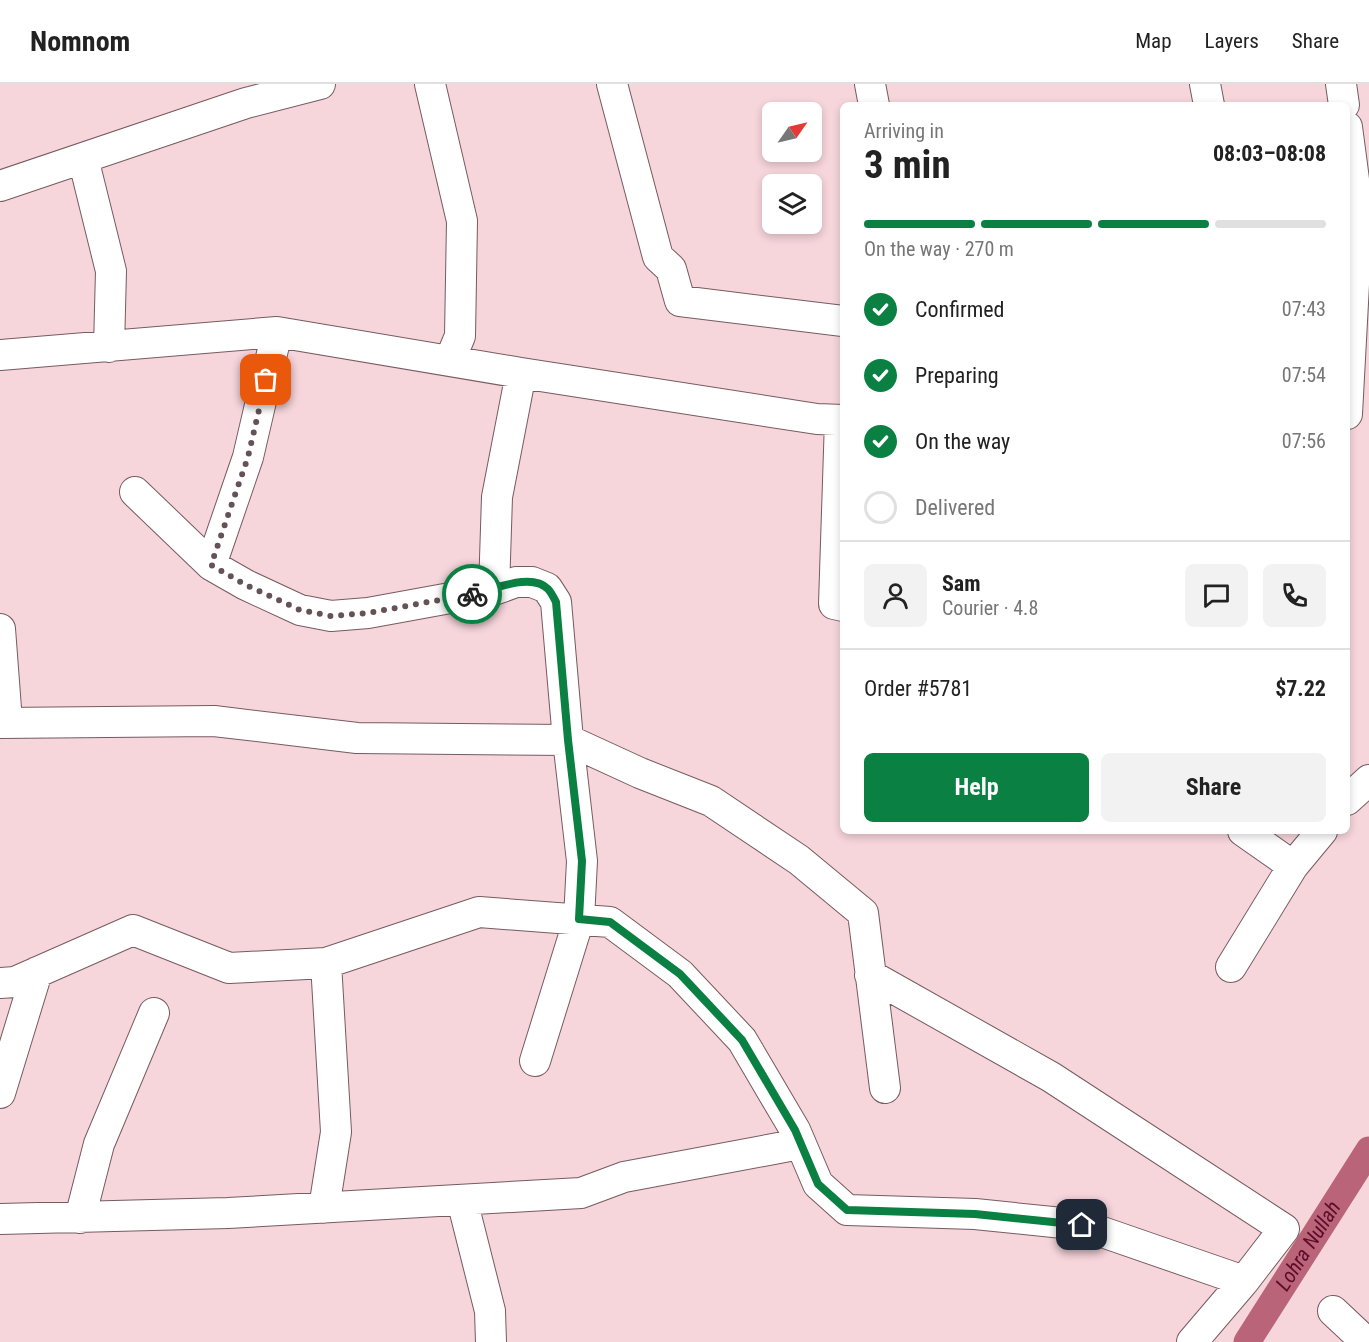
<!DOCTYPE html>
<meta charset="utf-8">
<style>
:root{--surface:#fff;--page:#f2f2f2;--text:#222;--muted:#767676;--line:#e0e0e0;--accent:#0b8043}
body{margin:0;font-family:"Roboto Condensed",sans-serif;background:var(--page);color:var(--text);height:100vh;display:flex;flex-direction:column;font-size:22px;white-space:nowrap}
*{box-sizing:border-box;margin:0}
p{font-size:20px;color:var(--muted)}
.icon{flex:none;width:33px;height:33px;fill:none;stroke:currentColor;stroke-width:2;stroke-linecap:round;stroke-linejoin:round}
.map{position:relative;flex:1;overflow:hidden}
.side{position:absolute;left:840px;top:18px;width:510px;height:732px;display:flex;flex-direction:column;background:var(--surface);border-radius:9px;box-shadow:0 3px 9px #0003}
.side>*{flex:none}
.needle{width:39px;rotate:56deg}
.tools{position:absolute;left:762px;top:18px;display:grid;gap:12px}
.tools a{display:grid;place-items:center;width:60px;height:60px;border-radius:9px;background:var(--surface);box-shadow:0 3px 9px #0003;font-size:30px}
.pin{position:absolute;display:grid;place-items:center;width:51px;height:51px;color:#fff;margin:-26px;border-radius:12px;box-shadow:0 3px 9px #0006}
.courier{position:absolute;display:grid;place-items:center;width:60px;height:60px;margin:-30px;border:4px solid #0b8043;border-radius:50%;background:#fff;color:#222;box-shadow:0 2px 8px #0007}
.overview em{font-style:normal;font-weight:700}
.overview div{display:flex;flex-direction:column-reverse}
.overview{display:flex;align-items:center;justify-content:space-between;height:102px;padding:0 24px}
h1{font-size:39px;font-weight:700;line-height:45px}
.bar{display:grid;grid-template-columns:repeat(4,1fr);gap:9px 6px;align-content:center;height:72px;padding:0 24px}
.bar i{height:8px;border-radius:4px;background:var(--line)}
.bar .on{background:var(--accent)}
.bar p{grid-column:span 4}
.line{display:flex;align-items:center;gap:15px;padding:0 24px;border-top:2px solid var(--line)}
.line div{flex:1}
.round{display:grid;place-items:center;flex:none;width:63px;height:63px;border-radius:9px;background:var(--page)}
ol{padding:0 24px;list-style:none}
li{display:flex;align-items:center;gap:18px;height:66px}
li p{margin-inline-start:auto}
li .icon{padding:6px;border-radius:50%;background:var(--accent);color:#fff;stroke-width:4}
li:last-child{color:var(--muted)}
li i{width:33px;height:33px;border:3px solid var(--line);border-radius:50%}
.cta{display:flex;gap:12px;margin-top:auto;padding:12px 24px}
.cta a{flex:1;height:69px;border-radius:9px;background:var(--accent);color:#fff;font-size:24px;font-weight:700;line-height:69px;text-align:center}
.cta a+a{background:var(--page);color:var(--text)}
header{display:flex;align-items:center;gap:36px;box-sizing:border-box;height:84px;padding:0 30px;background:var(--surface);border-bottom:2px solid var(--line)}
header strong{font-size:28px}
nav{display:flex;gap:33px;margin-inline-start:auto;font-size:21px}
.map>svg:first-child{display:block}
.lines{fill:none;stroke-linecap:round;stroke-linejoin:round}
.canal{stroke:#b96478;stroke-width:27}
.street-casing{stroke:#765b60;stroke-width:32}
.street{stroke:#fff;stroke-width:30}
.done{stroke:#645256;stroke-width:6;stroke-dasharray:0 10.8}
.route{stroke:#0b8043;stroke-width:8}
.labels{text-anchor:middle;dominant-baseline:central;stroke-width:5;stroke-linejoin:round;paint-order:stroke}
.water-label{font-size:21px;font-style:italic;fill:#5c0c29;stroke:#fff}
</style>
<header>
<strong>Nomnom</strong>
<nav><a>Map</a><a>Layers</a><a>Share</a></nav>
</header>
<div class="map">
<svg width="1369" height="1258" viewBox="0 0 1369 1258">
<rect width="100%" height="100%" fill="#f6d5db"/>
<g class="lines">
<path class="canal" id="s1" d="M1247 1258 1369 1066"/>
<g class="street-casing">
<path id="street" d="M430 0 462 137 460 252 450 276
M612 0 658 173 671 185 680 217 843 237
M870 0 874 21
M1205 0 1209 21
M1341 0 1344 21
M1347 43 1358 126 1347 330
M83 74 111 187 109 263
M0 102 246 19 320 0
M0 271 277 248 521 289 817 335 843 336
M840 336 834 520 843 522
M135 408 211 481 246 501 300 526 331 532 368 529 494 506 516 498H532L547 504 556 518 568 656 582 777 579 835 535 977
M211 481 248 373 277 248
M494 506 497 413 521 289
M0 545 7 638
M0 639 214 637 357 654 568 656 640 689 711 717 799 776 863 829 885 1004
M1347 716 1369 696
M1243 747 1293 782
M1231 883 1293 782 1322 747
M870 891 1051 993 1284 1145 1244 1197 1192 1258
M0 899 15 898 133 846 229 884 326 879 479 828 610 838 680 890 742 956 795 1046 818 1100 847 1126 975 1130 1082 1141 1244 1197
M0 1009 37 888
M462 1116 490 1227 491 1258
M324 1124 336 1048 326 879
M80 1134 99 1060 154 929
M0 1135 228 1129 581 1109 624 1093 800 1060
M1333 1227 1366 1258"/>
</g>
<use href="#street" class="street"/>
</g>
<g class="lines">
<path class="done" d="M266 296 248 373 211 481 246 501 300 526 331 532 368 529 472 510"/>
<path class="route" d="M472 510C493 506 531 488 548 505 551 508 554 514 556 518L568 656 582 777 579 835 610 838 680 890 742 956 795 1046 818 1100 847 1126 975 1130 1082 1141"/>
</g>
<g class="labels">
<g class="water-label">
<text stroke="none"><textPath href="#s1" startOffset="114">Lohra Nullah</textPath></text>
</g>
</g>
</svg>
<div class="tools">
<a><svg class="needle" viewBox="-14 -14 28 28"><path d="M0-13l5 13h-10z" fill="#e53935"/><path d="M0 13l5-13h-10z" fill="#767676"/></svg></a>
<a><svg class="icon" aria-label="layers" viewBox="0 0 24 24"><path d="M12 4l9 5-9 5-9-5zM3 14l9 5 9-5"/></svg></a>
</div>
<div class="pin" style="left:266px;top:296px;background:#ea580c"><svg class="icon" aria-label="bag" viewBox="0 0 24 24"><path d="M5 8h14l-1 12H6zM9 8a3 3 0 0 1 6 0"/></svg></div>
<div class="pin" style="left:1082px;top:1141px;background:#1f2937"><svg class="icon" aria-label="home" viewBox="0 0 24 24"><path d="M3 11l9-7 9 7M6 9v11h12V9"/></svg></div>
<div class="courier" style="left:472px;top:510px"><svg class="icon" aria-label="bike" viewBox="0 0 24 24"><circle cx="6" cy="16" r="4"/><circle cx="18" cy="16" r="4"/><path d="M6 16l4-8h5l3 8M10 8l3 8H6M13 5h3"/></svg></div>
<section class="side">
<div class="overview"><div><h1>3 min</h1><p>Arriving in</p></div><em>08:03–08:08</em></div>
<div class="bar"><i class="on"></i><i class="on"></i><i class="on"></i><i></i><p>On the way · 270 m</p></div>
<ol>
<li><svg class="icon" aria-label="check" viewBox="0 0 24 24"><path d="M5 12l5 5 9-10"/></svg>Confirmed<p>07:43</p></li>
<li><svg class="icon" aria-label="check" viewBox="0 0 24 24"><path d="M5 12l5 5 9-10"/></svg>Preparing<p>07:54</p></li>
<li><svg class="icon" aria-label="check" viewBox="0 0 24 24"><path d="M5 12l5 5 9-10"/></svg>On the way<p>07:56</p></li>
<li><i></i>Delivered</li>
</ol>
<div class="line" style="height:108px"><a class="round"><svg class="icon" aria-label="person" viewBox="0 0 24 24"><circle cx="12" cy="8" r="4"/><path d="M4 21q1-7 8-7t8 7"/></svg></a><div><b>Sam</b><p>Courier · 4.8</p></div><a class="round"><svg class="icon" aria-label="chat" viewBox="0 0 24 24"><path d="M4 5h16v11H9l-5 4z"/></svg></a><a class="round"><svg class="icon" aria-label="phone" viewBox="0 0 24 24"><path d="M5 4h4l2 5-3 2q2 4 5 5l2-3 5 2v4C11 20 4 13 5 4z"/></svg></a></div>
<div class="line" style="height:78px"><div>Order #5781</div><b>$7.22</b></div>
<div class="cta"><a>Help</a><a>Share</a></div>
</section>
</div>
